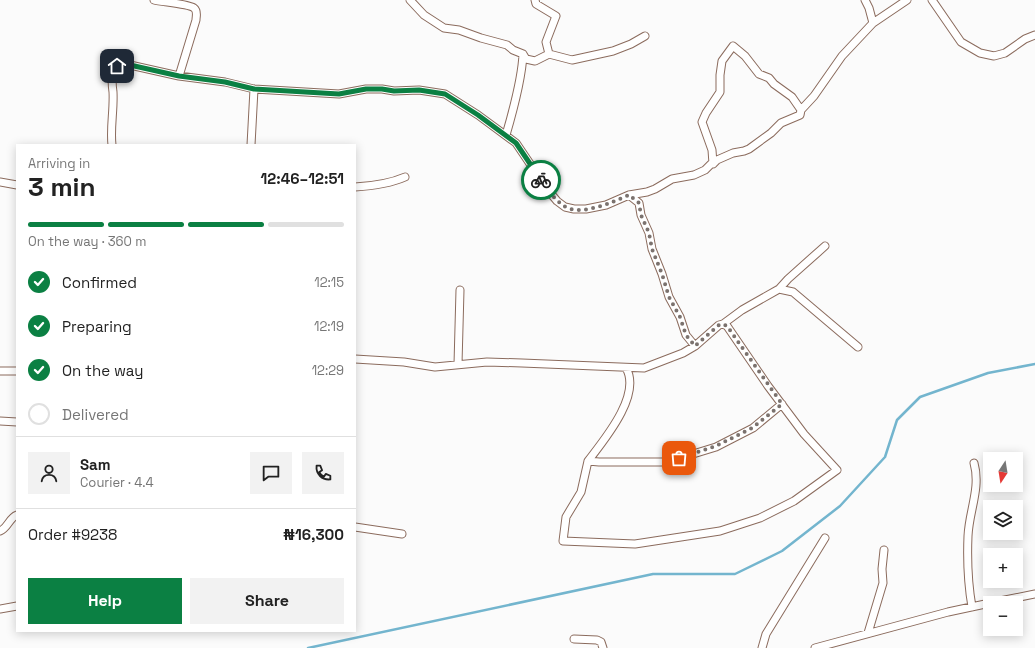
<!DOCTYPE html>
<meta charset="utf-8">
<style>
:root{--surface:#fff;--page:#f2f2f2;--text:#222;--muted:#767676;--line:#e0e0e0;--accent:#0b8043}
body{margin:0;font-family:"Space Grotesk",sans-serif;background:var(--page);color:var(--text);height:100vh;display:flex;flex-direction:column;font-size:15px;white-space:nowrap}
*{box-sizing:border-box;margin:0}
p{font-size:13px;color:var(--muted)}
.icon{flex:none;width:22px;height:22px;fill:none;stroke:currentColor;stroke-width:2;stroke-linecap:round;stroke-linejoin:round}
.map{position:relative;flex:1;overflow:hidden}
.side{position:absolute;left:16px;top:144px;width:340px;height:488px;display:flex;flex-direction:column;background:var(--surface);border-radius:0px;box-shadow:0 2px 10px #0003}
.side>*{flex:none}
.needle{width:26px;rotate:192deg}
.tools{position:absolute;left:983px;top:452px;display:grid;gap:8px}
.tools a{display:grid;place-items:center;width:40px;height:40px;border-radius:0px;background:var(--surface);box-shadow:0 2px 10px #0003;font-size:20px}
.pin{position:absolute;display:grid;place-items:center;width:34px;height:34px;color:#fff;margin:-17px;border-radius:8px;box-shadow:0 2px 6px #0006}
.courier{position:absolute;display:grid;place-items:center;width:40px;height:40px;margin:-20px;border:3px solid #0b8043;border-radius:50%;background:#fff;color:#222;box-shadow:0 1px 5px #0007}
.headline em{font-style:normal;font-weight:800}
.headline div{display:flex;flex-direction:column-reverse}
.headline{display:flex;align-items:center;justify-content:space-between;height:68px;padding:0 12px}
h1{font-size:26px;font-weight:800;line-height:30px}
.bar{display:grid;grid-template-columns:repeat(4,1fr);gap:6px 4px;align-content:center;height:48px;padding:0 12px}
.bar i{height:5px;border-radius:3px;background:var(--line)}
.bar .active{background:var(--accent)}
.bar p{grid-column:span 4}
.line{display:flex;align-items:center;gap:10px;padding:0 12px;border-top:1px solid var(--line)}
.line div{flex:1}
.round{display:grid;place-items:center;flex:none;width:42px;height:42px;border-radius:0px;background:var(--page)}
ol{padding:0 12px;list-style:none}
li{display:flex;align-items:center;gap:12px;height:44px}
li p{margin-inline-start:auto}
li .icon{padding:4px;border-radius:50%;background:var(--accent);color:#fff;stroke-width:4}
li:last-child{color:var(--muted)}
li i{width:22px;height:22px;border:2px solid var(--line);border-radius:50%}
.action{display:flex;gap:8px;margin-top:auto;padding:8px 12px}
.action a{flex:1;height:46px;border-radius:0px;background:var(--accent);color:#fff;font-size:16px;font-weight:800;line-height:46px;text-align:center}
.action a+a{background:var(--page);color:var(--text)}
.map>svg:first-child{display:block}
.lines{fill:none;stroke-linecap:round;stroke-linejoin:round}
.stream{stroke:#73b5ce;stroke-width:2.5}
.street-casing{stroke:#8b6b5d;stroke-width:9}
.street{stroke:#fff;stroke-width:7}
.done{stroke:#7b726e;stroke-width:4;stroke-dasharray:0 7.2}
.route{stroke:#0b8043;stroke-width:5}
</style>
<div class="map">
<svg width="1035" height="648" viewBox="0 0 1035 648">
<rect width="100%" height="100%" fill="#fbfbfb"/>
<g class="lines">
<path class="stream" d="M308 648 653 574H735L782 551 840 506 885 457 897 420 920 397 988 373 1035 364"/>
<g class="street-casing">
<path id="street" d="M154 0C162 2 189 4 194 8 198 11 196 16 196 20L179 76
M410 0 424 15 444 28 459 30 481 38 507 45 513 50 523 54 526 59 535 61 549 54 572 60 613 51 631 44 645 36
M535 0 536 4 556 16 546 42 549 54
M932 0 961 42 980 53 994 56 1005 53 1025 39 1035 35
M873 23 907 0
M801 110 814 96 842 56 873 23 869 8 865 0
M506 135C513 111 522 79 523 54
M112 145C110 128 114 110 113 92 112 85 111 77 114 70 118 64 124 64 130 65L179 76 225 82 254 89 339 94 366 89H382L394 91 419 90 445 94 478 115 516 143 547 189 557 201 565 207 574 209H586L606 205 629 195 647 192 655 189 672 179 694 175 705 170 711 164H713L717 160 733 153 744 151 749 149 771 133 781 123 800 115 801 110 792 97 774 84 769 78 759 74 745 56 733 46 722 61 720 75V92L706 113 702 122 712 150 713 164
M251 145 254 89
M0 182 17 185
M355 187C372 186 389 184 405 177
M629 195 639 203 641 215 649 233 652 249 662 274 669 297 680 317 686 335 695 346
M779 289 793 292 858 347
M355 359 404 362 435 367 487 362 522 363 644 368 683 353 695 346 719 325 723 324 742 310 779 289 788 279 825 246
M458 364 460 290
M626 368C642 395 604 440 588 461L599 462H667L716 447 753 428 782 404
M0 371H17
M0 421 17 422
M588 461 581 492 566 517 563 541 635 544 720 531 760 518 794 501 837 470 804 434 768 386 727 326 723 324
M355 527 402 534
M0 531C8 528 9 518 17 515
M990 603 1035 594
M972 607C968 584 967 560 968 536 969 511 981 488 974 463
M0 609 17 606
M868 633 883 583 882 569 884 550
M574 639 597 640 601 642 603 648
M762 648 766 634 825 538
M815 648 948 612 990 603"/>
</g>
<use href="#street" class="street"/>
</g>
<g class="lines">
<path class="done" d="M541 180C547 189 554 199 564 206 581 217 612 202 629 195L639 203 641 215 649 233 652 249 662 274 669 297 680 317 686 335 695 346 719 325 723 324 727 326 782 404 752 428 716 446 679 458"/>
<path class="route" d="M117 66 123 64 130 65 179 76 225 82 254 89 339 94 366 89H382L394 91 419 90 445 94 478 115 516 143 541 180"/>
</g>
</svg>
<div class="tools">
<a><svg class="needle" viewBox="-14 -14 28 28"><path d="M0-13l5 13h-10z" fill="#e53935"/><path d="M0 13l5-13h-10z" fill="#767676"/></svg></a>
<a><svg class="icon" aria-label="layers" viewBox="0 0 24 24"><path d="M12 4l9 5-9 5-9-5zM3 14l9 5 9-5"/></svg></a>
<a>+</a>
<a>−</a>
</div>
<div class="pin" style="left:679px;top:458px;background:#ea580c"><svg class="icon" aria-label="bag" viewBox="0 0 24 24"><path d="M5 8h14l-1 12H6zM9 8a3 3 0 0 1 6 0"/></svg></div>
<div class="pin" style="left:117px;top:66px;background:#1f2937"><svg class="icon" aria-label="home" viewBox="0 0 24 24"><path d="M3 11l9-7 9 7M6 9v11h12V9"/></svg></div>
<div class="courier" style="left:541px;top:180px"><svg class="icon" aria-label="bike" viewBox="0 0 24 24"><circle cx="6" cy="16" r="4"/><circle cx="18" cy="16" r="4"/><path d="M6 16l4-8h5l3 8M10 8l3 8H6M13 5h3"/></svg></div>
<section class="side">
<div class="headline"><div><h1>3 min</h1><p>Arriving in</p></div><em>12:46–12:51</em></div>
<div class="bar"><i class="active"></i><i class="active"></i><i class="active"></i><i></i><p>On the way · 360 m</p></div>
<ol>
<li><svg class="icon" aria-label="check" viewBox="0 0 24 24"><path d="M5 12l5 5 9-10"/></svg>Confirmed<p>12:15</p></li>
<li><svg class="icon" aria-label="check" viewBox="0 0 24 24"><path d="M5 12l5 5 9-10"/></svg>Preparing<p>12:19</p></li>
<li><svg class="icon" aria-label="check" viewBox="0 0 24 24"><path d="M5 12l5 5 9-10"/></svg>On the way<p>12:29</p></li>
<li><i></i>Delivered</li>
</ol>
<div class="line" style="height:72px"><a class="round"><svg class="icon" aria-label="person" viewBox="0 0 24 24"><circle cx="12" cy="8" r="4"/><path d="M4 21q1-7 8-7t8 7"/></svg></a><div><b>Sam</b><p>Courier · 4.4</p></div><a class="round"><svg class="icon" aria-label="chat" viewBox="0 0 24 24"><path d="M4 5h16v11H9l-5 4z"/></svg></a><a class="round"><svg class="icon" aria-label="phone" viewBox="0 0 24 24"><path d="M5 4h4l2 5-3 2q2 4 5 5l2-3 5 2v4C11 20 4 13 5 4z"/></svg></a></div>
<div class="line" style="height:52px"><div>Order #9238</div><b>₦16,300</b></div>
<div class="action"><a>Help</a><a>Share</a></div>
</section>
</div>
